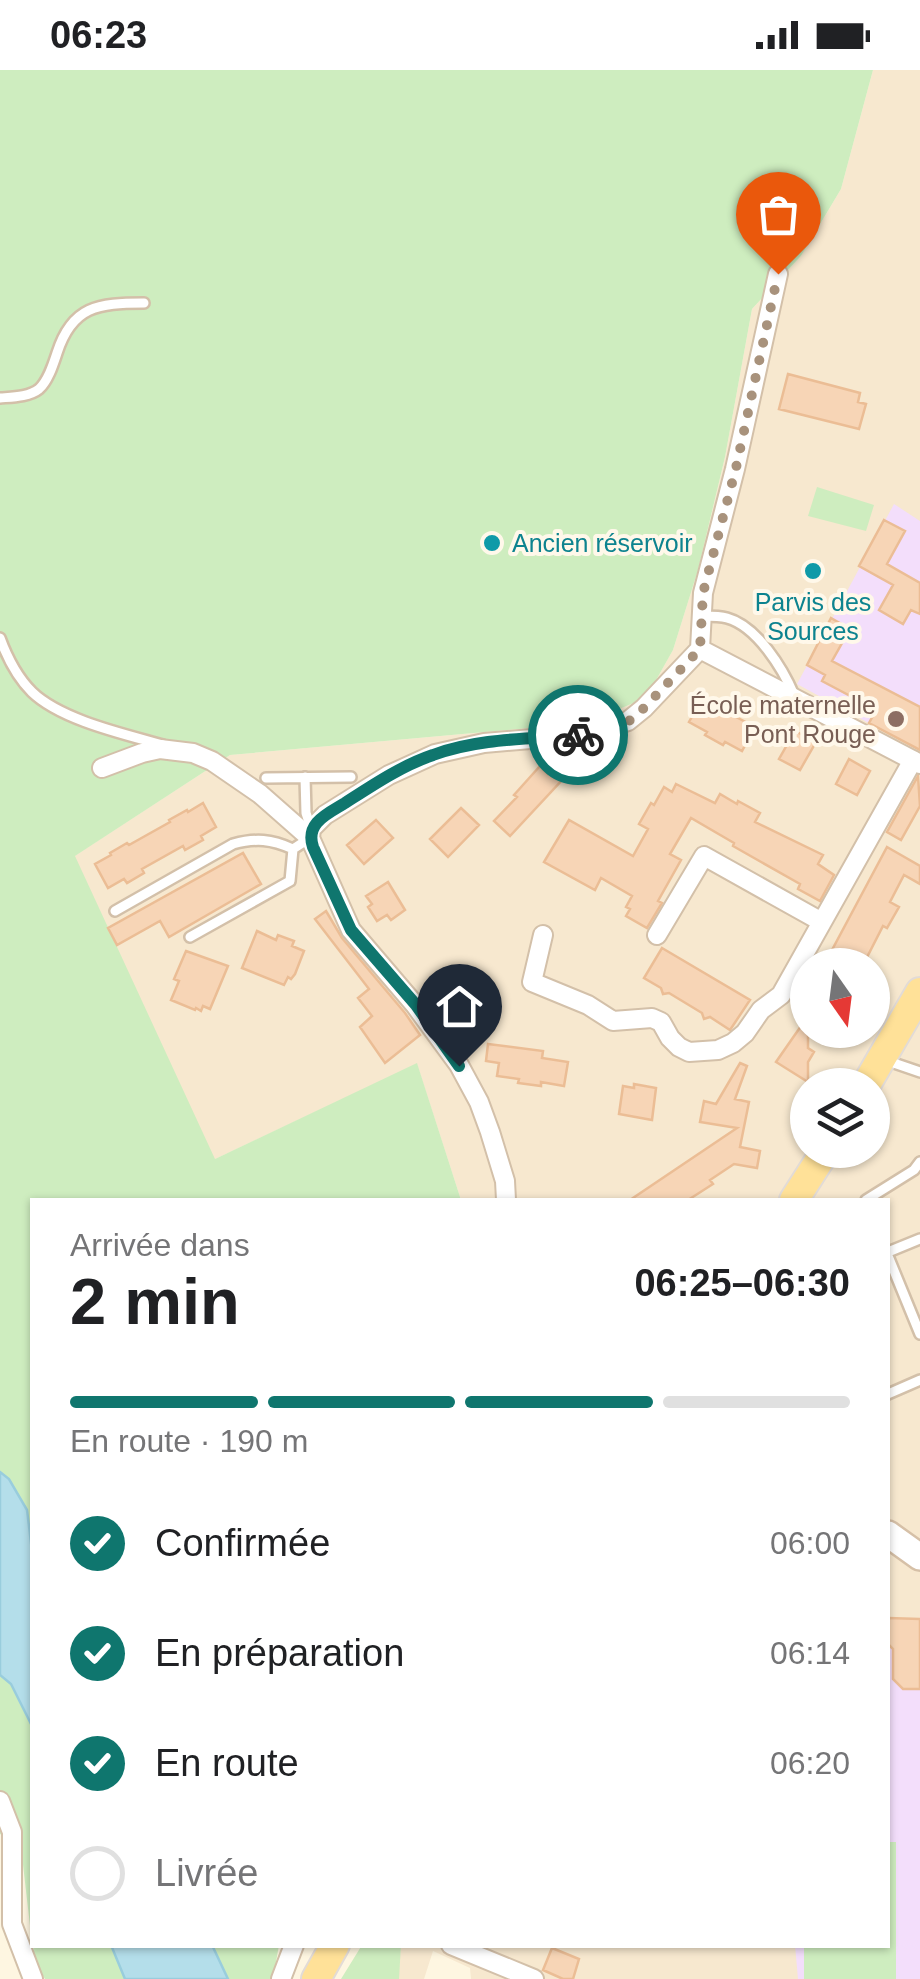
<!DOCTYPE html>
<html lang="fr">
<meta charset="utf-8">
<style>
:root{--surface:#fff;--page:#f2f2f2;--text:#202124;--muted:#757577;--line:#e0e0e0;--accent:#0f766e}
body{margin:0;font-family:Arial,sans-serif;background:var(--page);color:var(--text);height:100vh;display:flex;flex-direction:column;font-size:38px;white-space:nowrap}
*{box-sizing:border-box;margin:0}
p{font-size:32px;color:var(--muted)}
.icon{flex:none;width:55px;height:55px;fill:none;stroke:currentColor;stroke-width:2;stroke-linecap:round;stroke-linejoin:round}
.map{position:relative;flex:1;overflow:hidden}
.drawer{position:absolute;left:30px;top:1128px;width:860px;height:750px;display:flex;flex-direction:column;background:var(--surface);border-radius:0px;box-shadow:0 2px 8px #0004}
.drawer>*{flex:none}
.needle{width:65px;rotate:166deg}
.controls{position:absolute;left:790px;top:878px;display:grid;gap:20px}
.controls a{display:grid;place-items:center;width:100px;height:100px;border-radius:50%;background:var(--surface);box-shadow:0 2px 8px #0004;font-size:50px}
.pin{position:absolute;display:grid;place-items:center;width:85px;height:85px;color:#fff;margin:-102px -42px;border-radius:50% 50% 50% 0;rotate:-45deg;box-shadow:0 0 10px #0007}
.pin .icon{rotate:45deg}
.courier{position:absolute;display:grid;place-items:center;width:100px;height:100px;margin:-50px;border:8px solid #0f766e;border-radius:50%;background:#fff;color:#222;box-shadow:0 2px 12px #0007}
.head em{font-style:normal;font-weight:600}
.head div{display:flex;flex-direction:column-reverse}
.head{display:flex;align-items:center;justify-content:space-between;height:170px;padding:0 40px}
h1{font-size:65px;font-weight:600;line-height:75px}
.bar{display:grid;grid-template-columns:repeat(4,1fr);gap:15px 10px;align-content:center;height:120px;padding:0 40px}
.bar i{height:12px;border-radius:8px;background:var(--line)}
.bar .selected{background:var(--accent)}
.bar p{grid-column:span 4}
ol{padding:0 40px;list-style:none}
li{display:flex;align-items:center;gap:30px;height:110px}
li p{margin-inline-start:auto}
li .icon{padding:10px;border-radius:50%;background:var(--accent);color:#fff;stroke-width:4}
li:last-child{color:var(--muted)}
li i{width:55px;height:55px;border:5px solid var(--line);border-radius:50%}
.status{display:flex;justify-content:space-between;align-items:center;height:70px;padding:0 50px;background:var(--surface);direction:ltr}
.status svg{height:28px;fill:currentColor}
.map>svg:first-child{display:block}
.residential{fill:#f7e8cf;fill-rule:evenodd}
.education{fill:#f3defb}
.green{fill:#ceedbf}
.water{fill:#b4deea;stroke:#99cddd;stroke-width:2.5}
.building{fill:#f7d5b6;stroke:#ebbd95;stroke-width:2.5}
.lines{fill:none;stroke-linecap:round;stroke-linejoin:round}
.service-casing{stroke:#d3c0a9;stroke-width:14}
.minor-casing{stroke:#d3c0a9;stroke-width:22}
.secondary-casing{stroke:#d6c0a7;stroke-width:30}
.primary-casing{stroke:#e2dbd6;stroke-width:32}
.service{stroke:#fff;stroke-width:9}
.minor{stroke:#fff;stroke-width:18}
.secondary{stroke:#fff;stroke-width:25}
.primary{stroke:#ffe198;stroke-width:28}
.done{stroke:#a8927c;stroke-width:10;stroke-dasharray:0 18}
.route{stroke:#0f766e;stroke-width:12}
.culture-dot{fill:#0f9aa8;stroke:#fff8ea;stroke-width:4}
.education-dot{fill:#8d6e63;stroke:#fff8ea;stroke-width:4}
.labels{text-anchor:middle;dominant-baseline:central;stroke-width:8;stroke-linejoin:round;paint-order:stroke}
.culture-label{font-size:25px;fill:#0d838f;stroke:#fff8ea;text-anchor:start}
.education-label{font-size:25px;fill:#785e54;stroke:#fff8ea;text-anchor:end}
</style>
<div class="status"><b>06:23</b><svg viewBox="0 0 49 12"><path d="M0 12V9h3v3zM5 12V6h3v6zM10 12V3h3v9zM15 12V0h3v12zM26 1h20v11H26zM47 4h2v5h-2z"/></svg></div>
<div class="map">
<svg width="920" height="1909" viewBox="0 0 920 1909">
<rect width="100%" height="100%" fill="#fef6e1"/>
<path class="residential" d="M873 0H920V1909H471L470 1898 433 1881 424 1909H398L401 1875H888V1130H461L417 994 209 1092 73 787 230 685 585 653 646 628 673 580 698 500 725 387 752 239 801 186 841 119ZM808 895H872V960H808ZM808 1015H872V1080H808Z"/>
<path class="education" d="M894 434 920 451V681L797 614Z
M888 1548 920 1549V1909H798L795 1875H888Z"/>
<path class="green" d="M0 0H873L841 119 801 186 752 239 725 387 698 500 673 580 646 628 585 653 230 685 75 786 215 1089 417 993 461 1130H32V1873L22 1786 15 1773 0 1764Z
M817 417 874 435 866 461 808 446Z
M888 1772H896V1909H804V1875H888Z
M33 1875H279L273 1909H45L35 1893Z
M362 1875H401L399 1909H341Z"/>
<path class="water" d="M0 1402 9 1409 27 1440 32 1481V1656L11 1614 0 1605Z
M111 1875H212L228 1909H125Z"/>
<path class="building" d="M788 304 860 323 858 332 866 334 859 359 779 339Z
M884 450 905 461 887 494 920 513V544L911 540 903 554 879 540 893 515 859 496Z
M831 548 850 559 832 591 920 637V680L869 653 874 644 869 641 871 637 822 611 825 605 807 595Z
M702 629 755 657 742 681 725 672 723 675 705 665 707 662 689 652Z
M795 661 816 672 800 700 779 689Z
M849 689 870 701 857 725 836 714Z
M540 696 548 704 552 699 563 709 510 766 494 751 517 727 514 725Z
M918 706 920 736 901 770 887 762Z
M676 714 715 733 720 724 737 734 738 731 760 743 755 752 823 785 818 794 834 805 820 831 798 819 800 814 733 776 734 773 691 748 670 784 681 790 658 831 662 833 647 858 626 846 630 839 626 837 632 826 601 808 595 820 544 792 569 750 633 786 648 759 639 754 651 733 654 735 664 717 672 722Z
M203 733 216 757 201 766 203 770 185 780 183 776 142 799 144 803 127 813 124 809 108 818 95 794 111 785 110 783 127 773 129 775 170 752 169 750 187 740 188 742Z
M461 738 479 755 448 787 430 769Z
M376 750 393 768 364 794 347 775Z
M887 777 920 796V814L904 805 890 832 899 837 887 858 883 856 863 895H824Z
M243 783 261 814 169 867 160 851 117 875 108 858Z
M388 812 405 840 391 850 387 845 377 851 368 837 372 834 366 826Z
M326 841 342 868 405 943 420 965 385 993 360 957 372 946 358 928 369 919 315 849Z
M257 861 276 870 278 865 294 871 292 876 304 881 295 904 291 909 288 907 284 915 242 898Z
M662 878 750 930 730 960 710 947 704 949 702 943 669 923 663 924 661 918 644 908Z
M186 881 228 896 210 939 203 936 201 941 196 938 195 940 171 930 179 911 174 909Z
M808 946V978L814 982 808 992V1012L776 992Z
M488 974 543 981 542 988 568 992 564 1016 541 1012V1016L518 1013 519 1009 497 1006 499 993 486 991Z
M740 993 747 996 735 1029 749 1032 740 1077 760 1081 757 1098 734 1094 710 1110 713 1114 688 1130H630L737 1058 700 1052 704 1031 716 1034Z
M634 1014 656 1018 652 1050 619 1044 623 1016 634 1018Z
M888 1548 920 1549V1619H903L893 1609V1579L888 1574Z
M552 1878 579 1889 573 1909H563L543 1900Z"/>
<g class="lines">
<g class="service-casing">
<path id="service" d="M0 328C12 327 29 327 39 319 48 311 53 295 57 283 72 236 98 233 144 233
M703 546C711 546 720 546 727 548 757 556 783 599 794 625
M0 568C7 587 16 606 32 622 61 650 124 664 163 675
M305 707 306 743 311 758
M266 708 351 707
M115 841 233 774C256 768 271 769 293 779
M190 867 290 811 293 779 310 768
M885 990 920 1002
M866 1130 914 1100 920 1092
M888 1182 920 1169
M888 1186 920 1264
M888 1324 920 1310"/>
</g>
<g class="minor-casing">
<path id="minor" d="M700 579 920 694
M102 698 142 683 160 679 193 683 212 691 260 724 310 768 351 860 415 935 459 995 479 1032 490 1062 505 1111 506 1130
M310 768 311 759 325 745 389 705 435 684 484 673 589 664 628 651 644 638 700 579 703 523 735 399 778 204
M543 865 532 912 588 935 613 951 652 948 661 952 670 968 679 977 689 982 718 980 733 973 745 963 761 940 781 925 913 690
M657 865 704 786 822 852
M0 1731 12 1762V1854L33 1909
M451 1875 534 1909
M281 1909 294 1875"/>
</g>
<g class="secondary-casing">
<path id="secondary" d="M888 1464 920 1487"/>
</g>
<g class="primary-casing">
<path id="primary" d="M866 1015 920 922
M794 1130 826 1080
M316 1909 335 1875"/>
</g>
<use href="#service" class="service"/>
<use href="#minor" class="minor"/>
<use href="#secondary" class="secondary"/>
<use href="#primary" class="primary"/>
</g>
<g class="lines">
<path class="done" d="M578 665 589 664 628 652 644 638 700 579 703 523 736 398 778 204"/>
<path class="route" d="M459 996 416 935 351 860 313 777C305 753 327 744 345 733 373 715 401 696 433 685 478 668 531 669 578 665"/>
</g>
<g class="culture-dot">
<circle cx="492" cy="473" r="10"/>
<circle cx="813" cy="501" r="10"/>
</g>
<circle class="education-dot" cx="896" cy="649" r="10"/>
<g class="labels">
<g class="culture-label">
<text x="512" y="473">Ancien réservoir</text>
<text x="813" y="532" text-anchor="middle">Parvis des<tspan x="813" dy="29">Sources</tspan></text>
</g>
<g class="education-label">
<text x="876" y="635">École maternelle<tspan x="876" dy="29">Pont Rouge</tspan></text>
</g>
</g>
</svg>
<div class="controls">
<a><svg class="needle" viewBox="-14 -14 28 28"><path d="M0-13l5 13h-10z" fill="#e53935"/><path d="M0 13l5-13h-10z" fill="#757577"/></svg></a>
<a><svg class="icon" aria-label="layers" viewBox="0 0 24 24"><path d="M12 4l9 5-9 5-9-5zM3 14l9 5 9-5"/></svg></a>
</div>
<div class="pin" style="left:778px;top:204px;background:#ea580c"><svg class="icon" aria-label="bag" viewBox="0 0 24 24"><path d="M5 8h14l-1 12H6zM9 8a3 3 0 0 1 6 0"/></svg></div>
<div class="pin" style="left:459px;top:996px;background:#1f2937"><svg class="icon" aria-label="home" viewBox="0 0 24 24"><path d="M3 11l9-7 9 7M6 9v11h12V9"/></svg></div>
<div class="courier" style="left:578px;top:665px"><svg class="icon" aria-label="bike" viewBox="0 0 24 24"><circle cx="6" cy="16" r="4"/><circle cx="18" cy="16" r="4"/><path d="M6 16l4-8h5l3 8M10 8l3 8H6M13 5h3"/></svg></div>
<section class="drawer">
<div class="head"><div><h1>2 min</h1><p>Arrivée dans</p></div><em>06:25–06:30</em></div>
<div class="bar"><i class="selected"></i><i class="selected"></i><i class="selected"></i><i></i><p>En route · 190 m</p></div>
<ol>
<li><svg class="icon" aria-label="check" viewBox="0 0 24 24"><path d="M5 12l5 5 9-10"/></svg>Confirmée<p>06:00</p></li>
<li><svg class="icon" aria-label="check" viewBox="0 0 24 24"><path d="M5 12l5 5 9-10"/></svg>En préparation<p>06:14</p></li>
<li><svg class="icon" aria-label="check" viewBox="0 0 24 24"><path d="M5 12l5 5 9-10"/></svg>En route<p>06:20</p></li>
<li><i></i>Livrée</li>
</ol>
</section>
</div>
